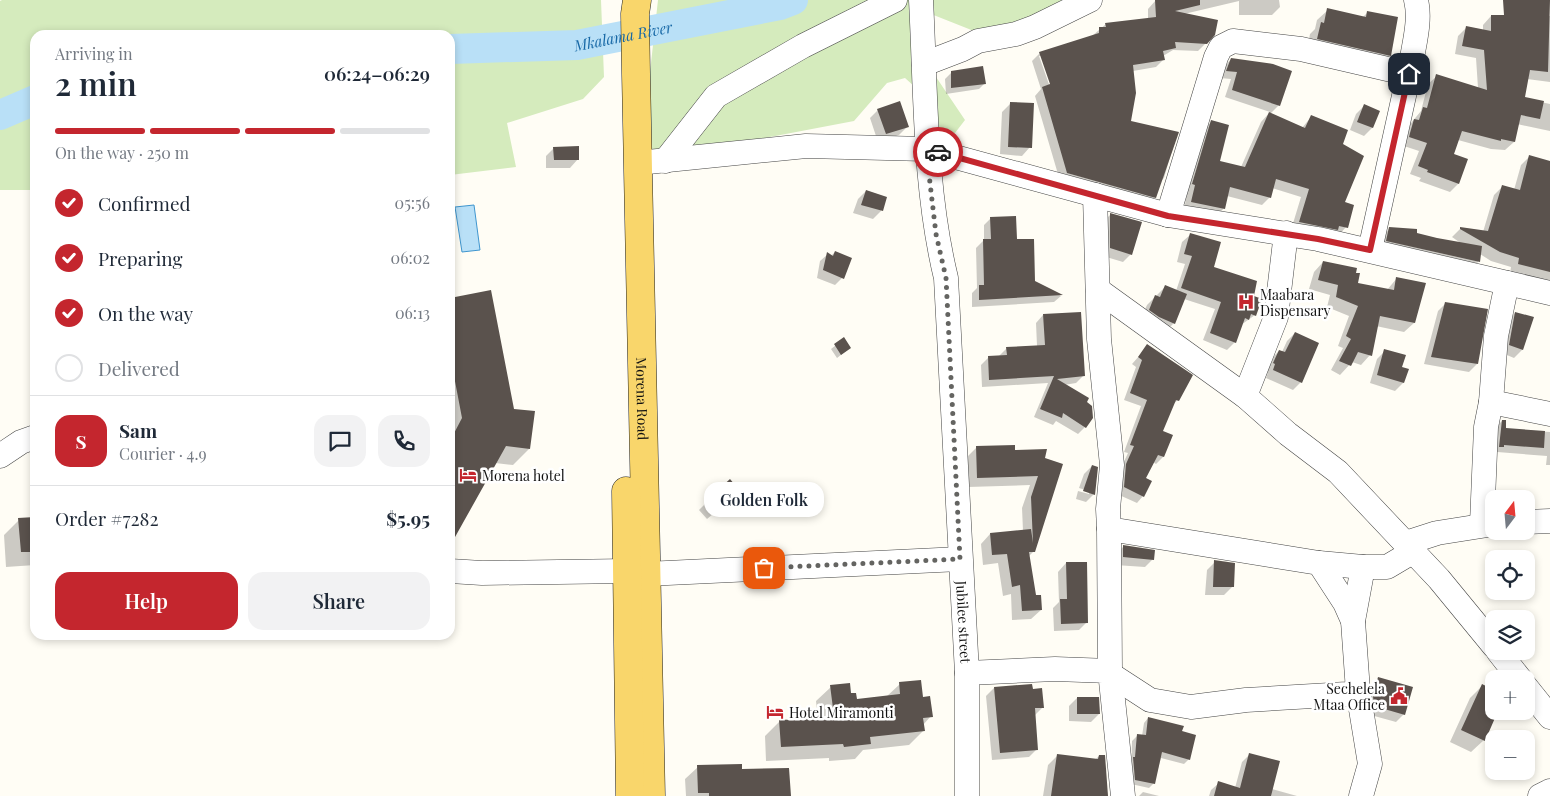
<!DOCTYPE html>
<meta charset="utf-8">
<style>
:root{--surface:#fff;--page:#f2f2f3;--text:#1f2937;--muted:#747a83;--line:#e0e1e3;--accent:#c4262e}
body{margin:0;font-family:"Playfair Display",serif;background:var(--page);color:var(--text);height:100vh;display:flex;flex-direction:column;font-size:19px;white-space:nowrap}
*{box-sizing:border-box;margin:0}
p{font-size:16px;color:var(--muted)}
.icon{flex:none;width:28px;height:28px;fill:none;stroke:currentColor;stroke-width:2;stroke-linecap:round;stroke-linejoin:round}
.map{position:relative;flex:1;overflow:hidden}
.side{position:absolute;left:30px;top:30px;width:425px;height:610px;display:flex;flex-direction:column;background:var(--surface);border-radius:15px;box-shadow:0 2px 8px #0003}
.side>*{flex:none}
.needle{width:32px;rotate:16deg}
.controls{position:absolute;left:1485px;top:490px;display:grid;gap:10px}
.controls a{display:grid;place-items:center;width:50px;height:50px;border-radius:10px;background:var(--surface);box-shadow:0 2px 8px #0003;font-size:25px}
.pin{position:absolute;display:grid;place-items:center;width:42px;height:42px;color:#fff;margin:-21px;border-radius:10px;box-shadow:0 2px 8px #0006}
.courier{position:absolute;display:grid;place-items:center;width:50px;height:50px;margin:-25px;border:4px solid #c4262e;border-radius:50%;background:#fff;color:#222;box-shadow:0 1px 6px #0007}
.bubble{position:absolute;height:35px;border-radius:15px;background:var(--surface);box-shadow:0 2px 8px #0003;font-size:16px;font-weight:600;line-height:35px;text-align:center}
.head em{font-style:normal;font-weight:600}
.head div{display:flex;flex-direction:column-reverse}
.head{display:flex;align-items:center;justify-content:space-between;height:85px;padding:0 25px}
h1{font-size:32px;font-weight:600;line-height:38px}
.bar{display:grid;grid-template-columns:repeat(4,1fr);gap:8px 5px;align-content:center;height:60px;padding:0 25px}
.bar i{height:6px;border-radius:4px;background:var(--line)}
.bar .on{background:var(--accent)}
.bar p{grid-column:span 4}
.line{display:flex;align-items:center;gap:12px;padding:0 25px;border-top:1px solid var(--line)}
.line div{flex:1}
.round{display:grid;place-items:center;flex:none;width:52px;height:52px;border-radius:15px;background:var(--page)}
ol{padding:0 25px;list-style:none}
li{display:flex;align-items:center;gap:15px;height:55px}
li p{margin-inline-start:auto}
li .icon{padding:5px;border-radius:50%;background:var(--accent);color:#fff;stroke-width:4}
li:last-child{color:var(--muted)}
li i{width:28px;height:28px;border:2px solid var(--line);border-radius:50%}
.primary-button{display:flex;gap:10px;margin-top:auto;padding:10px 25px}
.primary-button a{flex:1;height:58px;border-radius:15px;background:var(--accent);color:#fff;font-size:20px;font-weight:600;line-height:58px;text-align:center}
.primary-button a+a{background:var(--page);color:var(--text)}
.map>svg:first-child{display:block}
.green{fill:#d5ebbd}
.water{fill:#b9e0f7;stroke:#3f96cf}
.shadow{fill:#0003;fill-rule:evenodd}
.lines{fill:none;stroke-linecap:round;stroke-linejoin:round}
.river{stroke:#b9e0f7;stroke-width:30}
.building{fill:#5a524d}
.minor-casing{stroke:#444;stroke-width:25}
.major-casing{stroke:#222;stroke-width:29}
.minor{stroke:#fff;stroke-width:24}
.major{stroke:#f9d66b;stroke-width:28}
.done{stroke:#646461;stroke-width:5;stroke-dasharray:0 9}
.route{stroke:#c4262e;stroke-width:6}
.labels{text-anchor:middle;dominant-baseline:central;stroke-width:5;stroke-linejoin:round;paint-order:stroke}
.poi-label{font-size:14px;fill:#111;stroke:#fff;text-anchor:start}
.street-label{font-size:14px;fill:#111;stroke:#fff}
.water-label{font-size:15px;font-style:italic;fill:#1768a6;stroke:#fff}
</style>
<div class="map">
<svg width="1550" height="796" viewBox="0 0 1550 796">
<rect width="100%" height="100%" fill="#fffdf5"/>
<path class="green" d="M601 0 604 77 583 99 507 123 516 167 450 175V35H35V190H0V1L2 0Z
M658 0H1072L984 35 931 14 934 74 965 120 955 133 925 132V96L905 78 887 83 854 121 760 139 650 154 649 81Z"/>
<path class="water" d="M474 205 480 250 462 252 455 207Z"/>
<path class="shadow" d="M1156 0H1279L1280 7 1272 15H1239V1L1184 14 1206 43 1198 51 1173 50 1163 56 1164 59 1156 67 1133 71 1129 122 1177 133 1164 178 1159 183 1155 197 1147 205 1060 181 1035 96 1041 89 1032 61 1040 53 1092 36 1106 24 1148 20V9ZM1039 56H1042L1053 90H1051Z
M1328 10 1363 17 1367 13 1390 55 1380 66 1307 49 1310 34 1315 29 1317 20Z
M1491 16H1550V82L1527 79 1523 98 1550 104V131L1517 124 1514 142 1505 150 1491 149 1458 140 1452 155 1458 184 1450 192 1419 181 1421 178 1410 174 1419 151 1401 145 1406 129 1421 111 1428 84 1437 76 1478 88 1476 58 1455 54 1458 36 1467 27 1483 30V25Z
M1231 59 1279 105 1270 114 1302 128 1311 117 1341 144 1346 227 1338 236 1291 230 1301 197 1272 188 1270 197 1262 205 1227 196 1224 208 1216 217 1184 210 1187 193 1184 192 1203 130 1212 121 1219 162 1241 167 1261 122 1270 112 1225 97 1231 79 1220 78 1224 67Z
M951 73 985 83 979 89 946 94 945 79Z
M1011 103 1030 147 1022 156 1000 154 1002 112Z
M1364 106 1379 111 1372 128 1364 136 1350 130 1356 114Z
M878 110 907 127 899 135 878 142 870 118Z
M554 148 578 159 570 168H546V156Z
M1529 157 1550 162V291L1510 273 1511 267 1491 261 1480 254 1478 262 1470 270 1379 249 1382 236 1390 228 1462 244 1452 237 1461 228 1483 232 1494 195 1503 186 1514 190 1521 165Z
M866 191 886 198 881 211 873 219 853 213 858 199Z
M1110 215 1141 223 1131 254 1123 262 1103 256 1102 223Z
M991 218 1016 240 1034 281 1061 296 1054 302 972 307V293L977 288 976 248 984 240V225Z
M1190 235 1212 268 1252 297 1255 315 1241 325 1235 342 1227 350 1203 340 1215 309 1184 299 1174 323 1166 331 1141 318 1147 305 1165 287 1176 291 1185 264 1177 262 1182 242Z
M835 252 842 278 835 285 817 278 820 261 828 254 831 256Z
M1323 262 1356 284 1387 290 1397 278 1425 284 1414 323 1404 332 1376 326 1370 355 1361 365 1352 362 1340 375 1331 370 1343 348 1338 346 1349 316 1327 307 1330 295 1309 289 1314 272Z
M450 299 513 410 529 449 513 465 495 463 450 541Z
M1446 303 1477 364 1469 372 1424 364 1438 311Z
M1515 313 1522 350 1514 358 1502 353 1507 321Z
M1043 315 1083 376 1076 383 1064 385 1085 427 1078 434 1056 421 1053 425 1034 417 1048 383 982 387 981 365 989 357 999 356 1007 348 1037 346 1036 323Z
M1295 333 1301 382 1293 390 1266 378 1268 372 1266 371 1271 359 1279 351 1282 352 1287 341Z
M844 339 850 348 837 358 831 349Z
M1148 346 1178 400 1172 405 1161 432 1171 436 1163 457 1156 464 1153 462 1145 479 1143 496 1137 503 1117 494 1119 472 1128 453 1124 452 1141 406 1124 400 1136 367 1132 364Z
M1385 351 1401 368 1403 383 1395 391 1370 383 1377 359Z
M1502 421 1504 429 1550 432V465H1546L1547 456 1497 452 1495 455 1494 429Z
M977 447 1014 451H1045L1034 551 1029 556 1035 596 1041 610 1031 619 1012 620 1011 594 1003 596 998 563 983 565 981 544 990 534 1023 531 1022 508 1030 485 968 487 967 457Z
M1092 466 1094 494 1086 502 1076 499 1078 491 1089 494V491L1079 488 1084 474Z
M731 499 707 519 699 510 707 502Z
M35 519V570V565L6 567 4 535 19 520Z
M1123 547 1153 559 1145 567 1115 565V555Z
M1215 562 1233 586 1224 595H1205L1207 570Z
M1066 563 1087 622 1079 630 1054 631 1053 608 1059 602 1058 572Z
M1379 679 1404 714 1396 722 1367 714 1365 705 1370 687Z
M900 684 922 699 931 716 923 725 924 730 909 745 863 750 855 759 829 761V758L766 761 765 736 780 721 818 720 816 701 831 687 850 695 856 701 886 697Z
M1482 686 1484 740 1471 752 1450 742 1470 698Z
M994 688 1032 691 1043 707 1034 716 1037 749 1029 757 992 760 986 696Z
M1077 698 1099 714 1091 722 1069 721V706Z
M1148 718 1181 732 1189 759 1184 764 1161 758 1154 783 1149 788 1131 784 1132 741 1137 736H1142L1144 723Z
M1058 755 1095 760 1099 756 1108 796H1043L1048 765Z
M1249 755 1272 789 1297 796H1209L1211 790 1219 783 1235 788 1242 762Z
M698 767 741 771 789 796H686L685 779Z
M1143 792 1159 796H1139Z"/>
<g class="lines">
<g class="river">
<path id="s1" d="M450 49 577 45 780 5 793 0"/>
<path d="M0 115 35 100"/>
</g>
</g>
<path class="building" d="M1155 0H1200V5L1175 11 1218 20 1215 35 1207 44 1175 42 1176 48 1163 51 1165 60 1133 65 1136 93 1131 121 1179 132 1156 198 1067 173 1042 87 1050 84 1039 52 1099 33V27H1106L1105 23 1156 17Z
M1503 0H1550L1548 72 1530 70 1525 97 1544 101 1540 119 1521 115 1515 142 1501 139V141L1462 131 1454 154 1468 159 1459 184 1427 172 1428 170 1418 166 1427 143 1409 137 1410 133 1414 119 1419 120 1423 107 1427 108 1436 74 1487 90 1484 50 1462 46 1466 26 1491 31V15H1504Z
M1327 8 1366 17 1367 11 1398 17 1391 56 1317 39 1321 22 1324 23Z
M1231 58 1273 64 1292 71 1280 106 1232 90 1237 72 1226 71Z
M983 66 986 84 951 88V71Z
M900 101 909 127 886 134 877 109Z
M1010 102 1034 103 1032 148 1008 147Z
M1364 104 1380 111 1373 128 1357 122Z
M1269 112 1305 128 1311 115 1348 130 1343 144 1364 156 1345 202 1354 205 1348 228 1339 226 1338 230 1299 222 1309 189 1276 179 1271 198 1230 187 1225 209 1191 202 1195 185 1192 184 1211 120 1229 125 1220 161 1245 167Z
M579 146V160H554L553 147Z
M1529 155 1550 161V272L1518 264 1519 258 1500 252 1460 229V227L1488 231 1502 185 1520 190Z
M866 190 887 197 883 211 861 205Z
M1110 213 1142 222 1132 255 1110 248Z
M1016 216 1017 239H1034L1035 281 1063 295 979 300V285H984L983 239H991L990 217Z
M1389 227 1417 229V233L1437 238 1482 246 1480 262 1386 241Z
M1190 233 1221 242 1214 267 1257 281 1254 296 1262 299 1256 316 1251 314 1249 320 1245 318 1236 343 1210 333 1221 302 1181 288 1192 256 1184 254Z
M835 251 852 258 844 279 823 270 827 252 833 256Z
M1323 261 1357 268 1356 273H1360L1358 283 1394 290 1396 277 1426 283 1415 323 1380 316 1372 356 1358 352 1351 366 1339 361 1351 339 1346 336 1358 306 1336 297 1338 285 1318 280Z
M1165 285 1187 294 1175 324 1159 317 1149 310 1155 295 1160 297Z
M491 290 514 409 535 411 530 449 506 446 450 546V441L462 418 450 355V298Z
M1445 302 1488 309 1478 364 1431 357Z
M1081 312 1085 376 1057 379 1089 398 1087 402 1092 406 1093 418 1086 428 1063 413 1062 418 1040 409 1054 376 989 380 988 356 1007 355 1006 347 1045 345 1043 314Z
M1515 312 1534 317 1523 350 1509 345Z
M1295 332 1319 343 1302 383 1273 370 1275 364 1273 363 1279 350 1285 352Z
M844 337 851 348 841 355 834 344Z
M1147 344 1193 375 1179 401 1176 400 1163 431 1173 435 1164 457 1158 455 1146 478 1152 481 1144 497 1124 487 1126 464 1134 446 1130 445 1147 400 1130 393 1142 360 1138 357Z
M1384 349 1406 355 1402 367 1409 369 1404 383 1377 375Z
M1502 420H1506V428L1545 431 1544 448 1504 445V447H1499Z
M1015 445V450L1047 449 1045 458 1063 464 1035 552H1029L1036 595H1041L1042 610 1022 611 1020 585 1012 587 1007 554 992 555 990 533 1031 529 1033 543 1031 497 1038 476 977 478 976 446Z
M1092 465 1098 467 1095 495 1083 491Z
M730 479 740 491 716 512 706 501Z
M35 517V552H21L18 518Z
M1123 545 1155 550 1154 560 1123 557Z
M1214 560 1235 563 1234 587H1213Z
M1066 562H1087L1088 623 1061 624 1060 599H1067Z
M1378 677 1413 687 1405 715 1374 706 1373 696Z
M921 680 923 697 930 696 933 717 923 718 925 731 870 737 871 744 844 747 843 744 781 747 779 720 827 718 834 716 830 685 850 683 851 693H856L857 699 900 694 899 682Z
M1032 684 1033 689 1042 688 1044 708H1035L1038 750 1000 753 994 687Z
M1482 684 1494 690V711H1498L1485 741 1461 730Z
M1077 697H1099L1100 714H1077Z
M1148 717 1184 726 1182 731 1196 735 1190 760 1162 752 1155 784 1135 780 1133 757H1135L1137 734 1146 735Z
M1249 753 1280 761 1271 796H1214L1218 781 1240 788Z
M1057 754 1098 759 1099 755H1105L1108 796H1051Z
M742 764V769L789 768 791 796H709V793H698L697 765Z"/>
<g class="lines">
<g class="minor-casing">
<g id="minor">
<path id="s2" d="M921 0C926 94 924 187 946 278L967 673V796"/>
<path d="M924 64 963 49 978 41 1016 34 1035 27 1090 0"/>
<path d="M665 161 716 96 803 46 895 0"/>
<path d="M638 163 806 146 926 149 1168 215 1318 239 1550 293"/>
<path d="M1095 195 1099 339 1112 465 1108 509 1109 529 1319 563 1345 603 1353 621 1358 691 1370 764 1361 796"/>
<path d="M1168 215 1216 57 1221 47 1233 41 1301 49 1409 74"/>
<path d="M1370 250 1411 64C1414 44 1421 20 1416 0"/>
<path d="M1098 290 1245 396 1288 434 1338 472 1439 579 1494 646"/>
<path d="M1245 396 1276 317 1286 233"/>
<path d="M1491 402 1550 414"/>
<path d="M0 456 21 442 35 437"/>
<path d="M1526 522 1550 521"/>
<path d="M1482 524 1486 427 1491 402 1496 336 1507 283"/>
<path d="M1109 529 1110 671"/>
<path d="M1406 543 1437 533 1494 524"/>
<path d="M1319 563 1363 567H1387L1414 551"/>
<path d="M450 571 482 573 626 571"/>
<path d="M646 574 960 559"/>
<path d="M1353 621 1363 567"/>
<path d="M1498 651 1520 679"/>
<path d="M967 673 1055 669 1110 671 1123 796"/>
<path d="M1110 674 1150 700 1191 707 1246 700 1347 694 1358 691"/>
<path d="M1526 687 1550 717"/>
<path d="M1540 796 1550 791"/>
</g>
</g>
<g class="major-casing">
<g id="major">
<path id="s3" d="M637 0 635 14 636 74 651 796"/>
<path d="M626 491 630 796"/>
</g>
</g>
<use href="#minor" class="minor"/>
<use href="#major" class="major"/>
</g>
<g class="lines">
<path class="done" d="M764 568 960 559 946 278 936 234 926 149 938 152"/>
<path class="route" d="M938 152 1168 216 1318 239 1370 250 1409 74"/>
</g>
<defs>
<g id="hospital-bare" transform="scale(1.35)"><path d="M-5-5h3v3.5h4V-5h3V5h-3V1.5h-4V5h-3Z" fill="#c4262e" stroke="#fff" stroke-width="2.5" paint-order="stroke"/></g>
<g id="hotel-bare" transform="scale(1.35)"><path d="M-6-4.5h1.5V1H6V5H4.5V3h-9V5H-6ZM-4 0a1.8 1.8 0 1 1 3.6 0ZM.5 0V-2.5h3Q6-2.5 6 0Z" fill="#c4262e" stroke="#fff" stroke-width="2.5" paint-order="stroke"/></g>
<g id="civic-bare" transform="scale(1.35)"><path d="M-.6-6.5H3V-4.5H.6V-3L4-1V1h2V6H-6V1h2V-1L-.6-3ZM-1.2 2.5V6h2.4V2.5Z" fill="#c4262e" stroke="#fff" stroke-width="2.5" paint-order="stroke"/></g>
</defs>
<g fill-rule="evenodd">
<use href="#hospital-bare" x="1246" y="302"/>
<use href="#hotel-bare" x="468" y="475"/>
<use href="#civic-bare" x="1399" y="696"/>
<use href="#hotel-bare" x="775" y="712"/>
</g>
<g class="labels">
<g class="poi-label">
<text x="1260" y="294">Maabara<tspan x="1260" dy="16">Dispensary</tspan></text>
<text x="482" y="475">Morena hotel</text>
<text x="1385" y="688" text-anchor="end">Sechelela<tspan x="1385" dy="16">Mtaa Office</tspan></text>
<text x="789" y="712">Hotel Miramonti</text>
</g>
<g class="street-label">
<text stroke="none"><textPath href="#s3" startOffset="399">Morena Road</textPath></text>
<text stroke="none"><textPath href="#s2" startOffset="624">Jubilee street</textPath></text>
</g>
<g class="water-label">
<text stroke="none"><textPath href="#s1" startOffset="174">Mkalama River</textPath></text>
</g>
</g>
</svg>
<div class="controls">
<a><svg class="needle" viewBox="-14 -14 28 28"><path d="M0-13l5 13h-10z" fill="#e53935"/><path d="M0 13l5-13h-10z" fill="#747a83"/></svg></a>
<a><svg class="icon" aria-label="locate" viewBox="0 0 24 24"><circle cx="12" cy="12" r="6"/><path d="M12 2v4M12 18v4M2 12h4M18 12h4"/></svg></a>
<a><svg class="icon" aria-label="layers" viewBox="0 0 24 24"><path d="M12 4l9 5-9 5-9-5zM3 14l9 5 9-5"/></svg></a>
<a>+</a>
<a>−</a>
</div>
<div class="pin" style="left:764px;top:568px;background:#ea580c"><svg class="icon" aria-label="bag" viewBox="0 0 24 24"><path d="M5 8h14l-1 12H6zM9 8a3 3 0 0 1 6 0"/></svg></div>
<div class="pin" style="left:1409px;top:74px;background:#1f2937"><svg class="icon" aria-label="home" viewBox="0 0 24 24"><path d="M3 11l9-7 9 7M6 9v11h12V9"/></svg></div>
<div class="courier" style="left:938px;top:152px"><svg class="icon" aria-label="car" viewBox="0 0 24 24"><path d="M5 17H2v-5l4-1 3-4h7l3 4 3 1v5h-3M9 17h6M6 11h13"/><circle cx="7" cy="17" r="2"/><circle cx="17" cy="17" r="2"/></svg></div>
<div class="bubble" style="left:704px;top:482px;width:120px">Golden Folk</div>
<section class="side">
<div class="head"><div><h1>2 min</h1><p>Arriving in</p></div><em>06:24–06:29</em></div>
<div class="bar"><i class="on"></i><i class="on"></i><i class="on"></i><i></i><p>On the way · 250 m</p></div>
<ol>
<li><svg class="icon" aria-label="check" viewBox="0 0 24 24"><path d="M5 12l5 5 9-10"/></svg>Confirmed<p>05:56</p></li>
<li><svg class="icon" aria-label="check" viewBox="0 0 24 24"><path d="M5 12l5 5 9-10"/></svg>Preparing<p>06:02</p></li>
<li><svg class="icon" aria-label="check" viewBox="0 0 24 24"><path d="M5 12l5 5 9-10"/></svg>On the way<p>06:13</p></li>
<li><i></i>Delivered</li>
</ol>
<div class="line" style="height:90px"><b class="round" style="background:var(--accent);color:#fff">S</b><div><b>Sam</b><p>Courier · 4.9</p></div><a class="round"><svg class="icon" aria-label="chat" viewBox="0 0 24 24"><path d="M4 5h16v11H9l-5 4z"/></svg></a><a class="round"><svg class="icon" aria-label="phone" viewBox="0 0 24 24"><path d="M5 4h4l2 5-3 2q2 4 5 5l2-3 5 2v4C11 20 4 13 5 4z"/></svg></a></div>
<div class="line" style="height:65px"><div>Order #7282</div><b>$5.95</b></div>
<div class="primary-button"><a>Help</a><a>Share</a></div>
</section>
</div>
